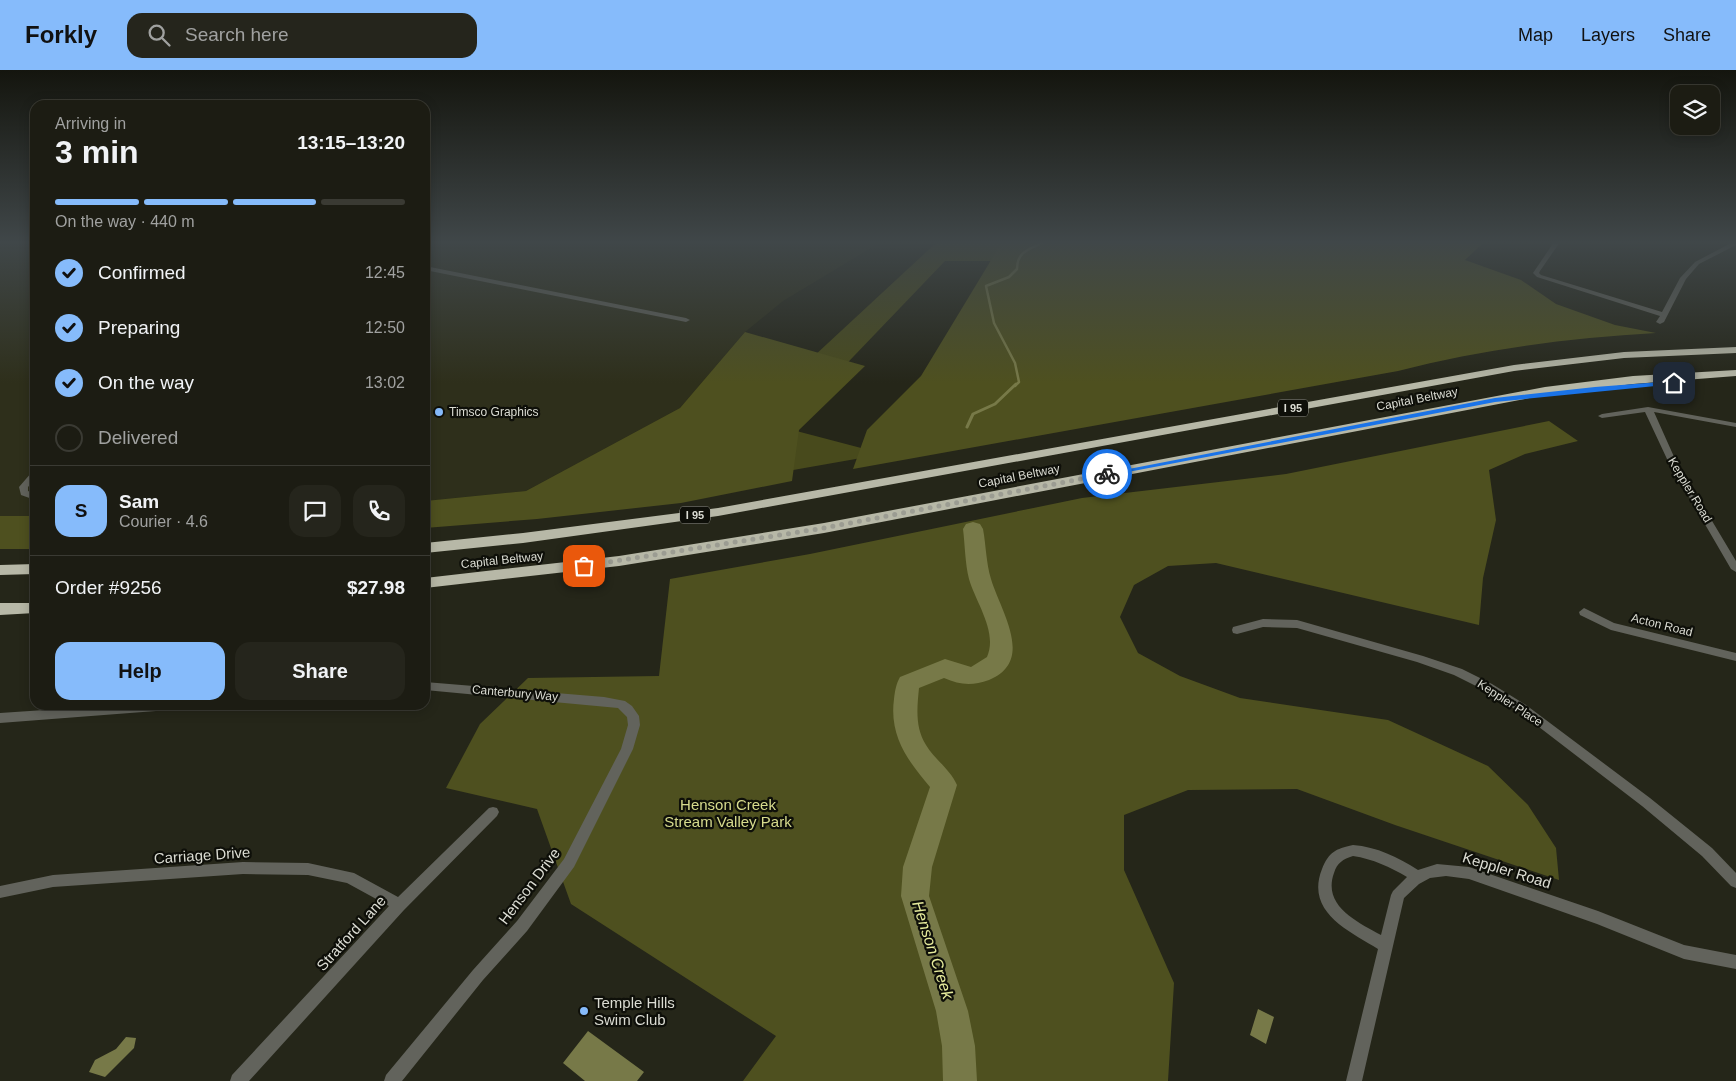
<!DOCTYPE html>
<meta charset="utf-8">
<style>
:root{--surface:#1c1c13;--page:#25251c;--text:#f1f3f6;--muted:#a0a1a0;--line:#3a3a33;--accent:#86bbfb}
body{margin:0;font-family:Helvetica,sans-serif;background:var(--page);color:var(--text);height:100vh;display:flex;flex-direction:column;font-size:19px;white-space:nowrap}
*{box-sizing:border-box;margin:0}
p{font-size:16px;color:var(--muted)}
.icon{flex:none;width:28px;height:28px;fill:none;stroke:currentColor;stroke-width:2;stroke-linecap:round;stroke-linejoin:round}
.map{position:relative;flex:1;overflow:hidden}
.drawer{position:absolute;left:30px;top:30px;width:400px;height:610px;display:flex;flex-direction:column;background:var(--surface);border-radius:15px;box-shadow:0 2px 12px #0003,0 0 0 1px var(--line)}
.drawer>*{flex:none}
.fabs{position:absolute;left:1670px;top:15px;display:grid;gap:10px}
.fabs a{display:grid;place-items:center;width:50px;height:50px;border-radius:10px;background:var(--surface);box-shadow:0 2px 12px #0003,0 0 0 1px var(--line);font-size:25px}
.pin{position:absolute;display:grid;place-items:center;width:42px;height:42px;color:#fff;margin:-21px;border-radius:10px;box-shadow:0 2px 8px #0006}
.courier{position:absolute;display:grid;place-items:center;width:50px;height:50px;margin:-25px;border:4px solid #1a73e8;border-radius:50%;background:#fff;color:#222;box-shadow:0 1px 6px #0007}
.headline em{font-style:normal;font-weight:700}
.headline div{display:flex;flex-direction:column-reverse}
.headline{display:flex;align-items:center;justify-content:space-between;height:85px;padding:0 25px}
h1{font-size:32px;font-weight:700;line-height:38px}
.bar{display:grid;grid-template-columns:repeat(4,1fr);gap:8px 5px;align-content:center;height:60px;padding:0 25px}
.bar i{height:6px;border-radius:4px;background:var(--line)}
.bar .current{background:var(--accent)}
.bar p{grid-column:span 4}
.line{display:flex;align-items:center;gap:12px;padding:0 25px;border-top:1px solid var(--line)}
.line div{flex:1}
.round{display:grid;place-items:center;flex:none;width:52px;height:52px;border-radius:15px;background:var(--page)}
ol{padding:0 25px;list-style:none}
li{display:flex;align-items:center;gap:15px;height:55px}
li p{margin-inline-start:auto}
li .icon{padding:5px;border-radius:50%;background:var(--accent);color:#111;stroke-width:4}
li:last-child{color:var(--muted)}
li i{width:28px;height:28px;border:2px solid var(--line);border-radius:50%}
.cta{display:flex;gap:10px;margin-top:auto;padding:10px 25px}
.cta a{flex:1;height:58px;border-radius:15px;background:var(--accent);color:#111;font-size:20px;font-weight:700;line-height:58px;text-align:center}
.cta a+a{background:var(--page);color:var(--text)}
header{display:flex;align-items:center;gap:30px;box-sizing:border-box;height:70px;padding:0 25px;background:var(--accent);color:#111}
header strong{font-size:24px}
nav{display:flex;gap:28px;margin-inline-start:auto;font-size:18px}
.search{width:350px;height:45px;background:var(--page);display:flex;align-items:center;gap:12px;box-sizing:border-box;padding:0 18px;border-radius:15px;color:var(--muted);font-size:19px}
.map>svg:first-child{display:block}
.built{fill:#2e2f1b}
.green{fill:#484a1c}
.forest{fill:#4e501f}
.water{fill:#777948}
.lines{fill:none;stroke-linecap:round;stroke-linejoin:round}
.stream-far1{stroke:#777948;stroke-width:2.5}
.stream{stroke:#777948;stroke-width:3}
.river{fill:#777948;fill-rule:evenodd}
.street{fill:#62635c;fill-rule:evenodd}
.highway{fill:#b7b8a7;fill-rule:evenodd}
.route{fill:#1a73e8}
.done{stroke:#9b9c92;stroke-width:5;stroke-dasharray:0 9}
.poi-dot{fill:#86bbfb;stroke:#0e0f09;stroke-width:2}
.labels{text-anchor:middle;dominant-baseline:central;stroke-width:4.5;stroke-linejoin:round;paint-order:stroke}
.shield{fill:#0e0f09;stroke:#9e9e96;stroke-width:1}
.shield-label{font-size:11px;font-weight:bold;fill:#dbdcd3}
.street-label{font-size:12px;fill:#dbdcd3;stroke:#0e0f09}
.poi-label{font-size:12px;fill:#dbdcd3;stroke:#0e0f09;text-anchor:start}
.near-park-label{font-size:15px;fill:#d7db8d;stroke:#0e0f09}
.near-street-label{font-size:15px;fill:#dbdcd3;stroke:#0e0f09}
.near-poi-label{font-size:15px;fill:#dbdcd3;stroke:#0e0f09;text-anchor:start}
.near-water-label{font-size:16px;font-style:italic;fill:#e6eb9c;stroke:#0e0f09}
</style>
<header>
<strong>Forkly</strong>
<div class="search"><svg class="icon" aria-label="search" viewBox="0 0 24 24"><circle cx="10" cy="10" r="6"/><path d="M15 15l6 6"/></svg>Search here</div>
<nav><a>Map</a><a>Layers</a><a>Share</a></nav>
</header>
<div class="map">
<svg width="1736" height="1011" viewBox="0 0 1736 1011">
<rect width="100%" height="100%" fill="#252619"/>
<path class="built" d="M0 172H35V446H0Z
M425 172H881L783 231 745 262 680 338 526 421 425 431Z"/>
<path class="green" d="M937 172H1093L1033 191H945L785 358 884 384 754 407 746 349Z"/>
<path class="forest" d="M1002 172H1484L1465 190 1521 210 1556 234 1615 255 1656 263C1569 268 1483 279 1398 301L853 399 867 360 921 306Z
M745 262 865 296 799 360 792 411 681 433 537 449 425 458V431L526 421 680 338Z
M1549 351 1578 371 1525 384 1489 400 1496 450 1483 508 1479 555 1216 493 1168 496 1134 515 1120 547 1138 583 1180 606 1240 628 1388 650 1488 696 1528 735 1556 778 1559 810 1395 755 1297 719 1188 720 1124 745V800L1174 913 1168 1011H743L776 966 571 834 537 739 446 718 480 654 528 608 659 606 670 509 810 484 1082 428 1286 404Z
M0 446H35V479H0Z"/>
<path class="water" d="M1258 939 1274 947 1266 974 1250 965Z
M588 961 644 1002 637 1011H585L563 993Z
M126 967 136 968 134 978 105 1007 89 1002 95 990 116 979Z"/>
<g class="lines">
<path class="stream-far1" d="M1015 316 1019 312 1015 293 994 253 986 216 1009 207 1017 199C1017 181 1030 179 1044 172"/>
<path class="stream" d="M967 357 973 344 995 334 1016 314"/>
<path class="river" d="M973 452 980 454 983 459C986 475 986 493 991 509 1000 540 1036 591 989 610 972 616 960 615 944 608L919 618C917 638 915 658 926 675 935 690 950 699 957 715L932 797 929 826 968 941 975 976 977 1011H943L942 976 936 941 901 826 903 797 930 717C908 691 889 666 894 629 895 621 896 614 900 607L945 589 971 597 987 587C998 562 976 533 969 509 965 493 965 475 963 459L966 454Z"/>
<path class="street" d="M1554 172H1560L1540 201 1539 203 1541 205 1662 242 1680 208 1695 192 1733 172H1736V175L1699 194 1686 209 1664 252 1660 254 1656 252 1660 246 1537 207 1533 203Z
M425 196 686 248 690 250 686 252 425 200Z
M1648 337 1736 353V357L1654 342 1675 389 1736 491V502L1731 499 1667 389 1645 342 1602 348 1598 346 1602 344Z
M35 401V409L28 417V421L35 424V430L21 425 19 417 32 402Z
M1584 538 1614 553 1736 583V591L1611 560 1580 545 1579 542Z
M1263 549 1297 550 1423 586 1462 599 1492 614 1526 635 1650 728 1712 778 1736 803V818L1731 816 1702 786 1642 736 1518 641 1484 620 1454 605 1417 592 1297 558 1263 557 1237 564 1233 563 1232 560 1233 557Z
M425 612 604 627 625 631 632 636 639 646 640 655 633 679 574 797 527 861 483 910 402 1011H384L386 1005 473 900 517 851 564 789 621 679 628 655 627 647 618 638 425 620Z
M119 635H188L186 638 182 639 0 653V643Z
M493 737 497 738 499 742 497 746 404 840 249 1011H230L232 1005 389 836 347 813 308 805 243 804 53 817 0 828V816L53 805 243 792 308 793 354 803 398 827 489 738Z
M1353 775C1377 777 1398 787 1418 800L1437 794 1469 797 1598 841 1684 875 1736 885V899L1684 889 1597 854 1469 809 1446 806 1430 808 1419 814 1404 828 1362 1011H1346L1378 879C1349 861 1305 842 1322 799 1329 782 1335 779 1353 775ZM1353 786C1373 789 1390 797 1407 807L1393 821 1391 825 1381 865C1358 852 1322 836 1334 803 1337 793 1343 789 1353 786Z"/>
<path class="highway" d="M1736 277V283L1624 288 1514 301 718 446 523 473 425 483V473L523 463 718 438 1514 295 1624 282Z
M1736 300V306L1633 314 1545 325 824 463 619 496 425 518V508L619 486 824 453 1545 317 1633 306Z
M35 494V504L0 505V495Z
M0 533H35V543L0 545Z"/>
</g>
<linearGradient id="sky" x2="0" y2="1"><stop stop-color="#14150e"/><stop offset="0.55" stop-color="#404749"/><stop offset="1" stop-color="#404749" stop-opacity="0"/></linearGradient>
<rect width="1736" height="313" fill="url(#sky)"/>
<path class="route" d="M1674 311 1676 314 1495 332 1107 406 1103 404 1495 328 1595 317Z"/>
<g class="lines">
<path class="done" d="M584 496 824 458 1107 404"/>
</g>
<g class="poi-dot">
<circle cx="439" cy="342" r="5"/>
<circle cx="584" cy="941" r="5"/>
</g>
<g class="labels">
<g class="shield">
<rect x="1278" y="329.5" width="30" height="17" rx="4"/>
<rect x="680" y="436.5" width="30" height="17" rx="4"/>
</g>
<g class="shield-label">
<text x="1293" y="338">I 95</text>
<text x="695" y="445">I 95</text>
</g>
<g class="street-label">
<text transform="translate(1417 329) rotate(-11)">Capital Beltway</text>
<text transform="translate(1019 406) rotate(-11)">Capital Beltway</text>
<text transform="translate(1690 420) rotate(59)">Keppler Road</text>
<text transform="translate(502 490) rotate(-6)">Capital Beltway</text>
<text transform="translate(1662 555) rotate(14)">Acton Road</text>
<text transform="translate(515 623) rotate(5)">Canterbury Way</text>
<text transform="translate(1510 633) rotate(33)">Keppler Place</text>
</g>
<g class="poi-label">
<text x="449" y="342">Timsco Graphics</text>
</g>
<g class="near-park-label">
<text x="728" y="734">Henson Creek<tspan x="728" dy="17">Stream Valley Park</tspan></text>
</g>
<g class="near-street-label">
<text transform="translate(202 785) rotate(-4)">Carriage Drive</text>
<text transform="translate(1507 800) rotate(17)">Keppler Road</text>
<text transform="translate(529 816) rotate(-53)">Henson Drive</text>
<text transform="translate(351 863) rotate(-48)">Stratford Lane</text>
</g>
<g class="near-poi-label">
<text x="594" y="932">Temple Hills<tspan x="594" dy="17">Swim Club</tspan></text>
</g>
<g class="near-water-label">
<text transform="translate(933 880) rotate(72)">Henson Creek</text>
</g>
</g>
</svg>
<div class="fabs">
<a><svg class="icon" aria-label="layers" viewBox="0 0 24 24"><path d="M12 4l9 5-9 5-9-5zM3 14l9 5 9-5"/></svg></a>
</div>
<div class="pin" style="left:584px;top:496px;background:#ea580c"><svg class="icon" aria-label="bag" viewBox="0 0 24 24"><path d="M5 8h14l-1 12H6zM9 8a3 3 0 0 1 6 0"/></svg></div>
<div class="pin" style="left:1674px;top:313px;background:#1f2937"><svg class="icon" aria-label="home" viewBox="0 0 24 24"><path d="M3 11l9-7 9 7M6 9v11h12V9"/></svg></div>
<div class="courier" style="left:1107px;top:404px"><svg class="icon" aria-label="bike" viewBox="0 0 24 24"><circle cx="6" cy="16" r="4"/><circle cx="18" cy="16" r="4"/><path d="M6 16l4-8h5l3 8M10 8l3 8H6M13 5h3"/></svg></div>
<section class="drawer">
<div class="headline"><div><h1>3 min</h1><p>Arriving in</p></div><em>13:15–13:20</em></div>
<div class="bar"><i class="current"></i><i class="current"></i><i class="current"></i><i></i><p>On the way · 440 m</p></div>
<ol>
<li><svg class="icon" aria-label="check" viewBox="0 0 24 24"><path d="M5 12l5 5 9-10"/></svg>Confirmed<p>12:45</p></li>
<li><svg class="icon" aria-label="check" viewBox="0 0 24 24"><path d="M5 12l5 5 9-10"/></svg>Preparing<p>12:50</p></li>
<li><svg class="icon" aria-label="check" viewBox="0 0 24 24"><path d="M5 12l5 5 9-10"/></svg>On the way<p>13:02</p></li>
<li><i></i>Delivered</li>
</ol>
<div class="line" style="height:90px"><b class="round" style="background:var(--accent);color:#111">S</b><div><b>Sam</b><p>Courier · 4.6</p></div><a class="round"><svg class="icon" aria-label="chat" viewBox="0 0 24 24"><path d="M4 5h16v11H9l-5 4z"/></svg></a><a class="round"><svg class="icon" aria-label="phone" viewBox="0 0 24 24"><path d="M5 4h4l2 5-3 2q2 4 5 5l2-3 5 2v4C11 20 4 13 5 4z"/></svg></a></div>
<div class="line" style="height:65px"><div>Order #9256</div><b>$27.98</b></div>
<div class="cta"><a>Help</a><a>Share</a></div>
</section>
</div>
